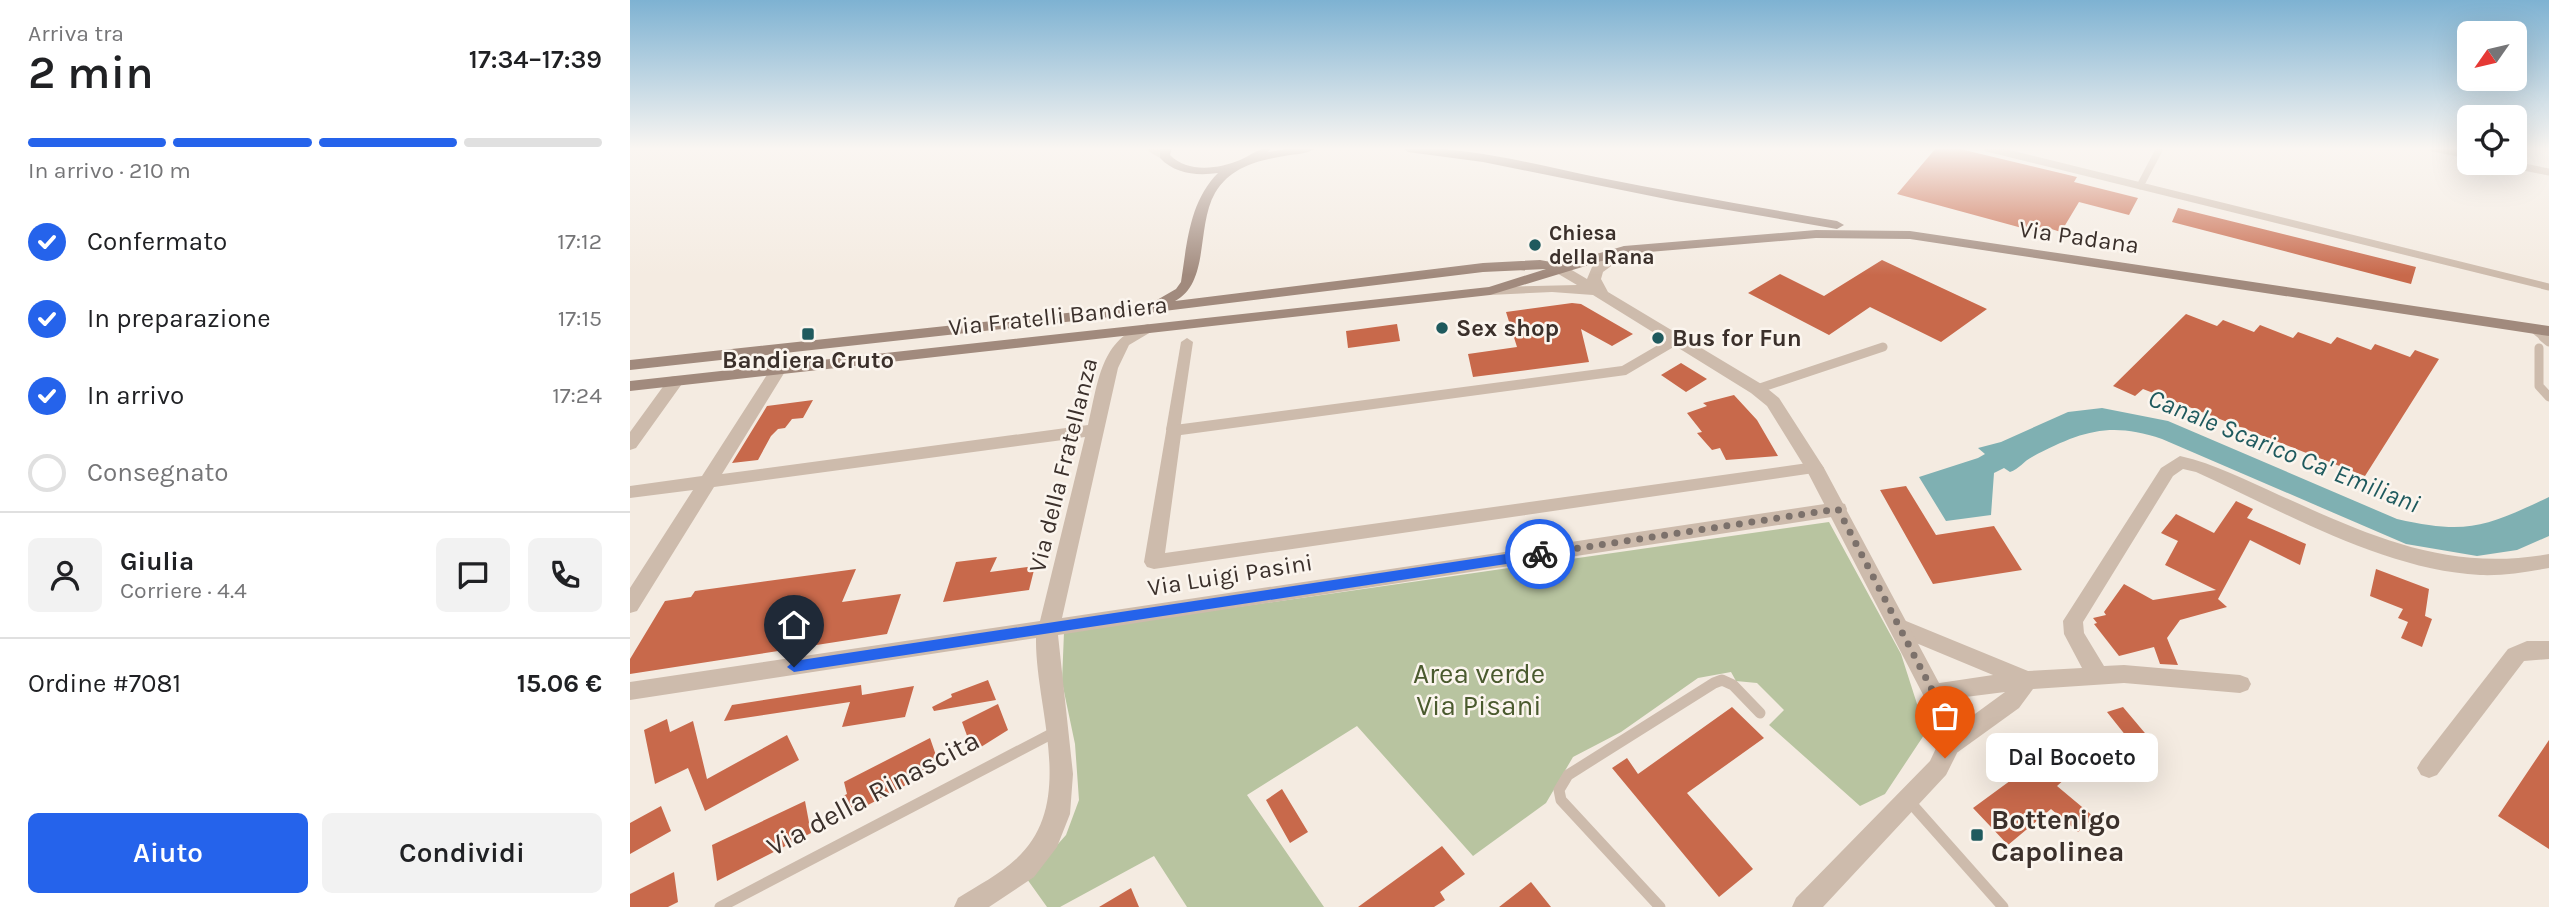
<!DOCTYPE html>
<html lang="it">
<meta charset="utf-8">
<style>
:root{--surface:#fff;--page:#f2f2f2;--text:#202124;--muted:#757577;--line:#e0e0e0;--accent:#2563eb}
body{margin:0;font-family:Karla,sans-serif;background:var(--page);color:var(--text);height:100vh;display:flex;flex-direction:column;font-size:26px;white-space:nowrap}
*{box-sizing:border-box;margin:0}
p{font-size:23px;color:var(--muted)}
.icon{flex:none;width:38px;height:38px;fill:none;stroke:currentColor;stroke-width:2;stroke-linecap:round;stroke-linejoin:round}
.map{position:relative;flex:1;overflow:hidden}
.panel{display:flex;flex-direction:column;background:var(--surface);width:630px}
.panel>*{flex:none}
.needle{width:46px;rotate:236deg}
.fabs{position:absolute;left:1827px;top:21px;display:grid;gap:14px}
.fabs a{display:grid;place-items:center;width:70px;height:70px;border-radius:10px;background:var(--surface);box-shadow:0 7px 28px #0002;font-size:35px}
.pin{position:absolute;display:grid;place-items:center;width:60px;height:60px;color:#fff;margin:-72px -30px;border-radius:50% 50% 50% 0;rotate:-45deg;box-shadow:0 0 7px #0007}
.pin .icon{rotate:45deg}
.courier{position:absolute;display:grid;place-items:center;width:70px;height:70px;margin:-35px;border:5px solid #2563eb;border-radius:50%;background:#fff;color:#222;box-shadow:0 2px 9px #0007}
.bubble{position:absolute;height:49px;border-radius:10px;background:var(--surface);box-shadow:0 7px 28px #0002;font-size:23px;font-weight:600;line-height:49px;text-align:center}
.summary em{font-style:normal;font-weight:600}
.summary div{display:flex;flex-direction:column-reverse}
.summary{display:flex;align-items:center;justify-content:space-between;height:119px;padding:0 28px}
h1{font-size:46px;font-weight:600;line-height:52px}
.bar{display:grid;grid-template-columns:repeat(4,1fr);gap:10px 7px;align-content:center;height:84px;padding:0 28px}
.bar i{height:9px;border-radius:5px;background:var(--line)}
.bar .current{background:var(--accent)}
.bar p{grid-column:span 4}
.line{display:flex;align-items:center;gap:18px;padding:0 28px;border-top:2px solid var(--line)}
.line div{flex:1}
.round{display:grid;place-items:center;flex:none;width:74px;height:74px;border-radius:10px;background:var(--page)}
ol{padding:0 28px;list-style:none}
li{display:flex;align-items:center;gap:21px;height:77px}
li p{margin-inline-start:auto}
li .icon{padding:7px;border-radius:50%;background:var(--accent);color:#fff;stroke-width:4}
li:last-child{color:var(--muted)}
li i{width:38px;height:38px;border:4px solid var(--line);border-radius:50%}
.button{display:flex;gap:14px;margin-top:auto;padding:14px 28px}
.button a{flex:1;height:80px;border-radius:10px;background:var(--accent);color:#fff;font-size:28px;font-weight:600;line-height:80px;text-align:center}
.button a+a{background:var(--page);color:var(--text)}
main{display:flex;flex:1;min-height:0}
.map>svg:first-child{display:block}
.green{fill:#b8c4a0}
.water{fill:#7fb0b2}
.building{fill:#c8694b}
.lines{fill:none;stroke-linecap:round;stroke-linejoin:round}
.service-far2{stroke:#cdbbac;stroke-width:7}
.service-far1{stroke:#cdbbac;stroke-width:9}
.service{stroke:#cdbbac;stroke-width:11}
.pedestrian{fill:#cdbbac;fill-rule:evenodd}
.minor{fill:#cdbbac;fill-rule:evenodd}
.tertiary{fill:#cdbbac;fill-rule:evenodd}
.secondary{fill:#a18a7d;fill-rule:evenodd}
.route{fill:#2563eb}
.done{stroke:#7c716b;stroke-width:7;stroke-dasharray:0 12.6}
.poi-dot{fill:#1f5a5e;stroke:#fbf5ee;stroke-width:2.5}
.labels{text-anchor:middle;dominant-baseline:central;stroke-width:5;stroke-linejoin:round;paint-order:stroke}
.far-poi-label{font-size:21px;font-weight:bold;fill:#3b302b;stroke:#fbf5ee;text-anchor:start}
.street-label{font-size:24px;fill:#3b302b;stroke:#fbf5ee}
.poi-label{font-size:24px;font-weight:bold;fill:#3b302b;stroke:#fbf5ee;text-anchor:start}
.water-label{font-size:26px;font-style:italic;fill:#1f5a5e;stroke:#fbf5ee}
.near-park-label{font-size:28px;fill:#4a5a2e;stroke:#fbf5ee}
.near-street-label{font-size:28px;fill:#3b302b;stroke:#fbf5ee}
.near-poi-label{font-size:28px;font-weight:bold;fill:#3b302b;stroke:#fbf5ee;text-anchor:start}
</style>
<main>
<section class="panel">
<div class="summary"><div><h1>2 min</h1><p>Arriva tra</p></div><em>17:34–17:39</em></div>
<div class="bar"><i class="current"></i><i class="current"></i><i class="current"></i><i></i><p>In arrivo · 210 m</p></div>
<ol>
<li><svg class="icon" aria-label="check" viewBox="0 0 24 24"><path d="M5 12l5 5 9-10"/></svg>Confermato<p>17:12</p></li>
<li><svg class="icon" aria-label="check" viewBox="0 0 24 24"><path d="M5 12l5 5 9-10"/></svg>In preparazione<p>17:15</p></li>
<li><svg class="icon" aria-label="check" viewBox="0 0 24 24"><path d="M5 12l5 5 9-10"/></svg>In arrivo<p>17:24</p></li>
<li><i></i>Consegnato</li>
</ol>
<div class="line" style="height:126px"><a class="round"><svg class="icon" aria-label="person" viewBox="0 0 24 24"><circle cx="12" cy="8" r="4"/><path d="M4 21q1-7 8-7t8 7"/></svg></a><div><b>Giulia</b><p>Corriere · 4.4</p></div><a class="round"><svg class="icon" aria-label="chat" viewBox="0 0 24 24"><path d="M4 5h16v11H9l-5 4z"/></svg></a><a class="round"><svg class="icon" aria-label="phone" viewBox="0 0 24 24"><path d="M5 4h4l2 5-3 2q2 4 5 5l2-3 5 2v4C11 20 4 13 5 4z"/></svg></a></div>
<div class="line" style="height:91px"><div>Ordine #7081</div><b>15.06 €</b></div>
<div class="button"><a>Aiuto</a><a>Condividi</a></div>
</section>
<div class="map">
<svg width="1919" height="907" viewBox="0 0 1919 907">
<rect width="100%" height="100%" fill="#f4ebe1"/>
<path class="green" d="M1199 522 1271 654 1296 732 1255 794 1230 806 1139 725 1154 710 1127 683 1106 681 1101 672 1068 678 991 732 943 757 916 803 843 856 727 726 617 795 694 907H557L524 856 430 907H417L397 879 436 835 449 800 445 744 432 682 434 632Z"/>
<path class="water" d="M1472 408 1538 421 1767 519C1838 535 1855 527 1919 497V536L1887 550 1847 556 1776 544 1532 439C1479 421 1450 432 1402 457 1394 461 1389 469 1380 472L1374 468 1364 473 1361 515 1316 521 1289 477 1348 458 1355 454 1348 448 1371 442 1438 412Z"/>
<path class="building" d="M1306 148H1326L1447 177 1444 182 1508 198 1499 215 1449 202 1431 232 1418 228 1414 234 1267 194Z
M1548 208 1786 267 1781 284 1542 222Z
M1252 260 1357 309 1311 342 1240 307 1199 335 1118 293 1150 274 1194 296Z
M942 303 951 304 1003 334 982 346 951 329 959 362 843 377 838 354 887 347 876 312Z
M1556 314 1587 326 1593 320 1624 332 1630 325 1663 338 1668 332 1701 344 1707 337 1741 350 1745 344 1780 357 1785 350 1809 359 1735 476 1513 389 1505 396 1483 386Z
M767 324 770 341 718 348 716 331Z
M1051 363 1077 379 1056 392 1031 375Z
M1104 395 1127 420 1148 456 1096 460 1090 448 1082 450 1067 433 1072 432 1057 413 1077 406 1073 403Z
M183 400 173 418 162 419 155 428 148 429 141 436 128 460 102 463 137 406Z
M1276 486 1306 535 1364 526 1392 570 1303 584 1250 490Z
M1606 501 1623 509 1617 518 1676 544 1670 565 1620 540 1588 599 1597 607 1550 620 1537 638 1548 665 1530 664 1524 647 1489 656 1464 624 1467 623 1463 618 1476 615 1474 612 1494 584 1523 600 1586 590 1535 565 1548 541 1531 533 1546 514 1584 533Z
M367 557 360 572 405 566 399 590 313 602 326 562Z
M226 569 212 602 271 594 257 634 0 674V659L35 601 61 597 65 591Z
M1746 569 1799 589 1795 616 1802 619 1792 647 1771 638 1778 622 1768 618 1773 609 1740 596Z
M358 680 366 700 304 711 302 707 322 697 321 694Z
M231 685 232 695 284 686 275 717 212 727 220 702 94 721 102 705Z
M368 704 378 730 343 752 332 722Z
M1102 707 1134 738 1057 793 1123 869 1089 897 982 768 997 758 1008 774Z
M1493 707 1525 745 1508 751 1477 712Z
M37 719 40 732 63 721 77 779 157 735 169 760 75 811 58 768 25 784 14 730Z
M300 738 310 767 219 815 213 796 217 794 214 782Z
M1919 740V849L1868 816Z
M1414 756 1437 777 1427 786 1464 817 1448 832 1421 809 1378 845 1343 808Z
M652 789 678 832 660 843 636 800Z
M175 801 181 833 87 881 82 845Z
M31 806 41 831 0 854V823Z
M812 846 835 874 810 892 815 900 804 907H728Z
M44 872 48 902 38 907H0V894Z
M901 882 921 907H869Z
M501 888 509 907H469Z"/>
<g class="lines">
<path class="service-far2" d="M1357 148 1919 287
M1803 148 1839 155
M1874 163 1919 172
M1510 186 1530 148
M1903 329 1915 339"/>
<path class="service-far1" d="M1913 337 1919 342
M1909 348V386L1919 397
M1127 389 1253 347"/>
<path class="service" d="M1279 801 1373 907
M90 907 425 732
M1030 907 931 800 929 790 938 775 1084 683 1092 680 1103 685 1130 713"/>
<path class="pedestrian" d="M557 338 563 342 550 430 543 434 536 430 551 342Z"/>
<path class="minor" d="M518 324 526 329 499 345 488 368 432 618 1208 502 1215 504 1217 509 1215 514 1208 516 428 635 443 774 440 814 427 847 404 877 359 907H324L328 898C347 886 370 874 386 859 448 803 405 709 406 638L0 700V682L410 621 455 437 84 487 7 611 0 613V588L63 490 0 498V486L72 476 142 367 148 365 156 370 92 474 458 425C468 384 470 337 518 324Z
M1047 334 1055 339 1052 342 996 375 551 435 535 553 1185 462 1191 464 1194 468 1191 472 524 569 517 567 514 562 537 426 992 366Z
M46 376 54 381 6 448 0 450V432L40 377Z
M1550 456C1585 464 1616 480 1649 495 1741 536 1816 572 1919 554V568C1896 572 1873 576 1850 575 1753 570 1653 511 1566 472L1553 469 1543 476 1453 622 1454 633 1474 666 1494 665 1610 675 1618 678 1621 684 1618 690 1610 693 1494 683 1403 689 1389 708 1328 752 1320 755 1312 752 1309 745 1312 738 1375 692 1304 701 1296 699 1293 692 1296 685 1363 675 1262 633 1259 627 1262 621 1269 619 1276 621 1398 671 1452 668 1434 634 1433 621 1531 468Z
M1897 641H1919V659L1894 661 1807 775 1799 778 1791 775 1787 768 1791 761 1878 649Z"/>
<path class="tertiary" d="M513 148H528L540 155 530 158Z
M994 246 1001 250 999 253 973 272 971 279 978 292 1133 385 1149 398 1194 468 1324 711 1331 745 1316 775 1193 907H1162L1166 898 1300 761 1308 744 1302 712 1176 469 1137 406 1121 393 963 295 922 292 860 295 853 291 860 287 947 285 925 272V266H935L957 279 962 267Z"/>
<path class="secondary" d="M530 148H542L540 155C557 173 589 169 610 160 622 155 627 148 641 148L638 152 661 148H686C679 153 669 154 660 155 631 160 602 165 585 193 566 226 580 283 545 301L853 263 910 260 932 264 994 246 1186 230 1280 231 1919 326V336L1280 239 1186 238 995 254 860 295 0 391V381L859 287 916 269 853 272 526 312 0 370V360L520 304 546 289 551 282C557 244 559 202 588 173 567 176 545 174 530 158Z
M772 148C837 146 903 164 966 177 1046 193 1127 207 1207 221L1214 225 1207 229 1046 201 853 162 778 152Z"/>
</g>
<linearGradient id="sky" x2="0" y2="1"><stop stop-color="#7eb2d2"/><stop offset="0.54" stop-color="#faf6f2"/><stop offset="1" stop-color="#faf6f2" stop-opacity="0"/></linearGradient>
<rect width="1919" height="275" fill="url(#sky)"/>
<path class="route" d="M910 549 916 554 910 559 164 672 157 667 164 661Z"/>
<g class="lines">
<path class="done" d="M910 554 1208 509 1313 711 1320 745 1315 758"/>
</g>
<g class="poi-dot">
<circle cx="905" cy="245" r="7"/>
<circle cx="812" cy="328" r="7"/>
<rect x="171" y="327" width="14" height="14" rx="3.5"/>
<circle cx="1028" cy="338" r="7"/>
<rect x="1340" y="828" width="14" height="14" rx="3.5"/>
</g>
<g class="labels">
<g class="far-poi-label">
<text x="919" y="233">Chiesa<tspan x="919" dy="24">della Rana</tspan></text>
</g>
<g class="street-label">
<text transform="translate(1449 237) rotate(8)">Via Padana</text>
<text transform="translate(428 316) rotate(-6)">Via Fratelli Bandiera</text>
<text transform="translate(433 465) rotate(-76)">Via della Fratellanza</text>
<text transform="translate(600 575) rotate(-9)">Via Luigi Pasini</text>
</g>
<g class="poi-label">
<text x="826" y="328">Sex shop</text>
<text x="1042" y="338">Bus for Fun</text>
<text x="178" y="360" text-anchor="middle">Bandiera Cruto</text>
</g>
<g class="water-label">
<text transform="translate(1654 451) rotate(22)">Canale Scarico Ca' Emiliani</text>
</g>
<g class="near-park-label">
<text x="849" y="673">Area verde<tspan x="849" dy="32">Via Pisani</tspan></text>
</g>
<g class="near-street-label">
<text transform="translate(243 793) rotate(-28)">Via della Rinascita</text>
</g>
<g class="near-poi-label">
<text x="1361" y="819">Bottenigo<tspan x="1361" dy="32">Capolinea</tspan></text>
</g>
</g>
</svg>
<div class="fabs">
<a><svg class="needle" viewBox="-14 -14 28 28"><path d="M0-13l5 13h-10z" fill="#e53935"/><path d="M0 13l5-13h-10z" fill="#757577"/></svg></a>
<a><svg class="icon" aria-label="locate" viewBox="0 0 24 24"><circle cx="12" cy="12" r="6"/><path d="M12 2v4M12 18v4M2 12h4M18 12h4"/></svg></a>
</div>
<div class="pin" style="left:1315px;top:758px;background:#ea580c"><svg class="icon" aria-label="bag" viewBox="0 0 24 24"><path d="M5 8h14l-1 12H6zM9 8a3 3 0 0 1 6 0"/></svg></div>
<div class="pin" style="left:164px;top:667px;background:#1f2937"><svg class="icon" aria-label="home" viewBox="0 0 24 24"><path d="M3 11l9-7 9 7M6 9v11h12V9"/></svg></div>
<div class="courier" style="left:910px;top:554px"><svg class="icon" aria-label="bike" viewBox="0 0 24 24"><circle cx="6" cy="16" r="4"/><circle cx="18" cy="16" r="4"/><path d="M6 16l4-8h5l3 8M10 8l3 8H6M13 5h3"/></svg></div>
<div class="bubble" style="left:1356px;top:733px;width:172px">Dal Bocoeto</div>
</div>
</main>
